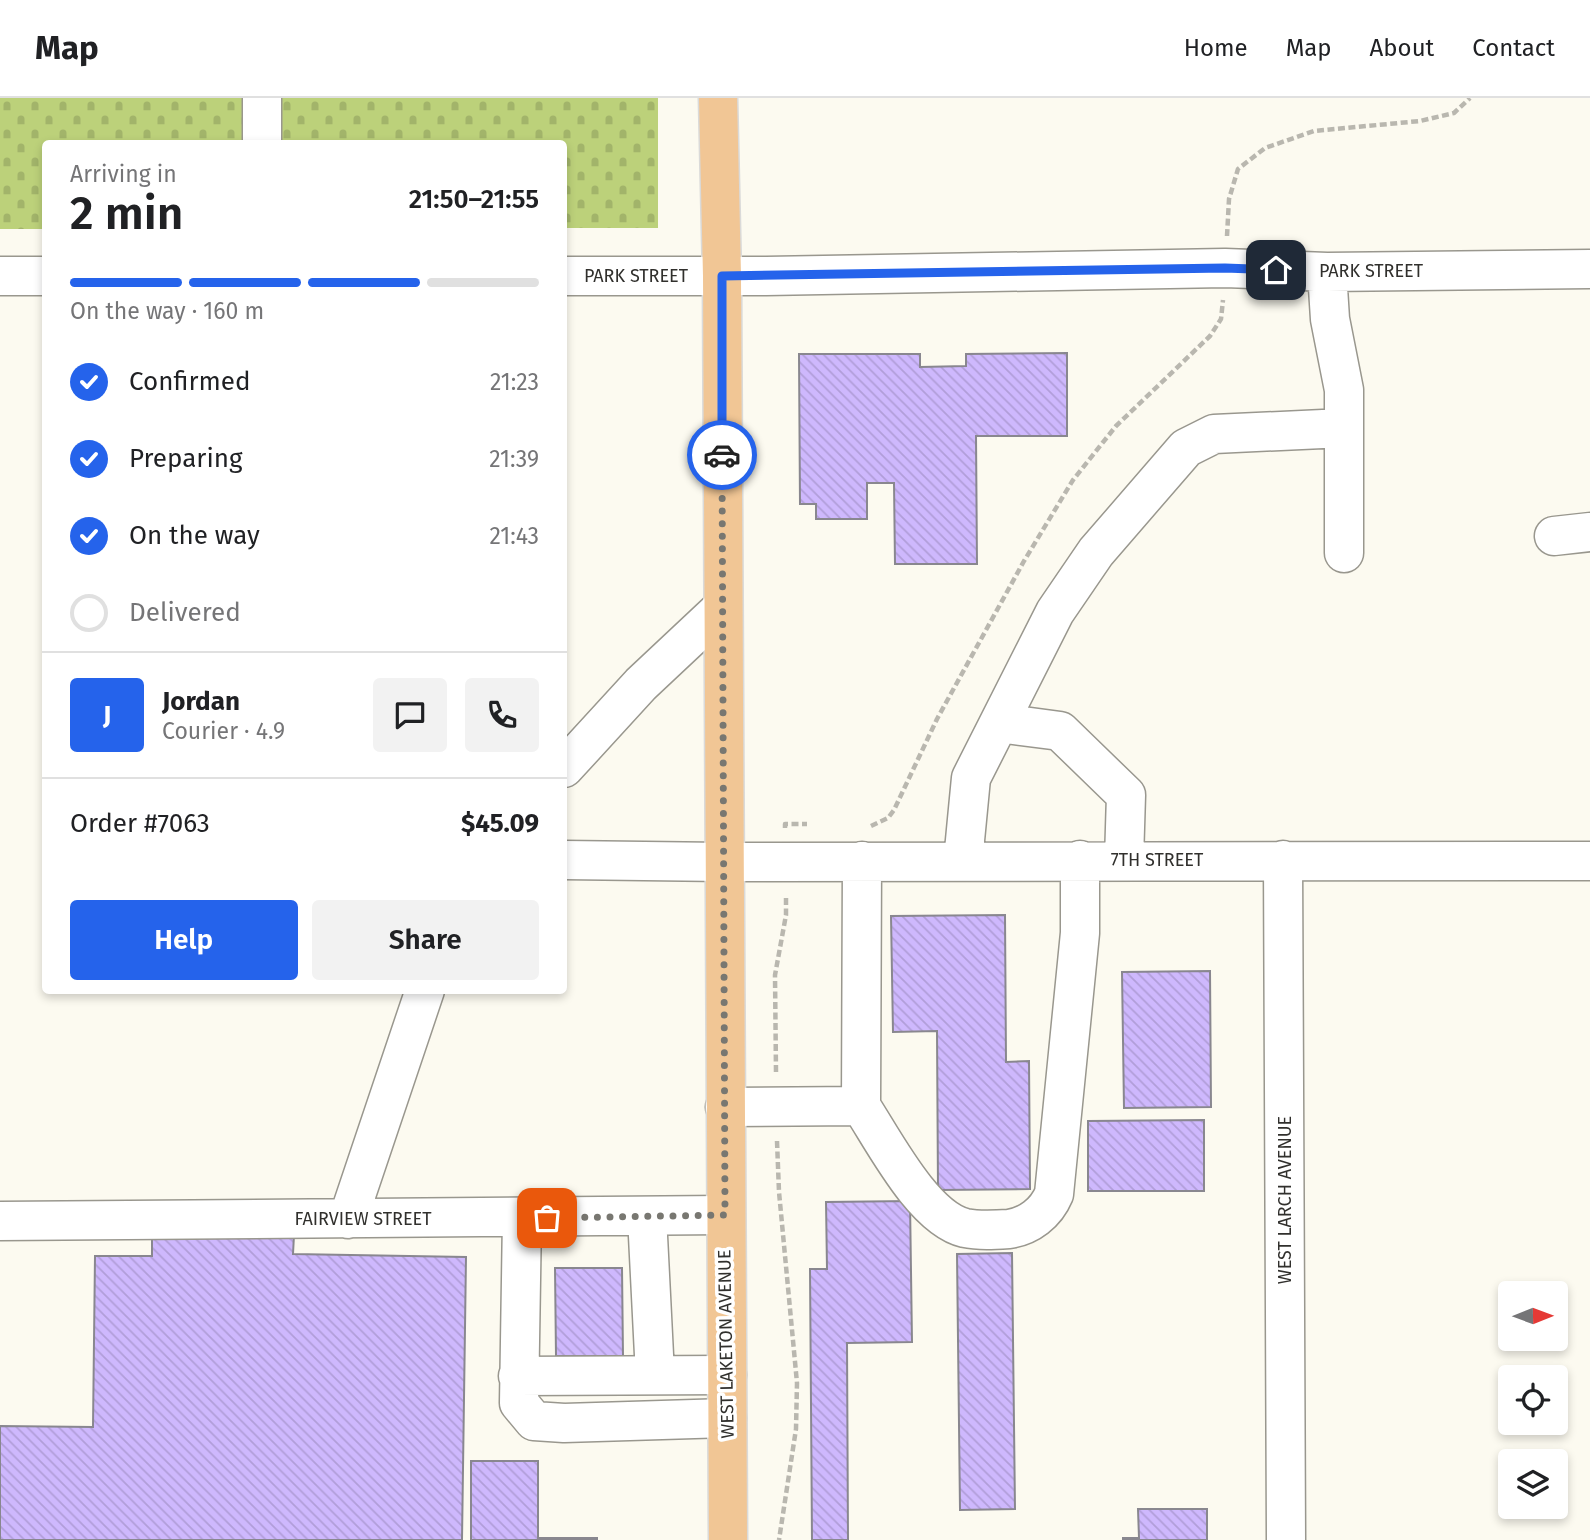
<!DOCTYPE html>
<meta charset="utf-8">
<style>
:root{--surface:#fff;--page:#f2f2f2;--text:#202124;--muted:#757577;--line:#e0e0e0;--accent:#2563eb}
body{margin:0;font-family:"Fira Sans",sans-serif;background:var(--page);color:var(--text);height:100vh;display:flex;flex-direction:column;font-size:26px;white-space:nowrap}
*{box-sizing:border-box;margin:0}
p{font-size:23px;color:var(--muted)}
.icon{flex:none;width:38px;height:38px;fill:none;stroke:currentColor;stroke-width:2;stroke-linecap:round;stroke-linejoin:round}
.map{position:relative;flex:1;overflow:hidden}
.side{position:absolute;left:42px;top:42px;width:525px;height:854px;display:flex;flex-direction:column;background:var(--surface);border-radius:7px;box-shadow:0 4px 10px #0003}
.side>*{flex:none}
.needle{width:46px;rotate:89deg}
.tools{position:absolute;left:1498px;top:1183px;display:grid;gap:14px}
.tools a{display:grid;place-items:center;width:70px;height:70px;border-radius:7px;background:var(--surface);box-shadow:0 4px 10px #0003;font-size:35px}
.pin{position:absolute;display:grid;place-items:center;width:60px;height:60px;color:#fff;margin:-30px;border-radius:14px;box-shadow:0 4px 10px #0006}
.courier{position:absolute;display:grid;place-items:center;width:70px;height:70px;margin:-35px;border:5px solid #2563eb;border-radius:50%;background:#fff;color:#222;box-shadow:0 2px 9px #0007}
.overview em{font-style:normal;font-weight:600}
.overview div{display:flex;flex-direction:column-reverse}
.overview{display:flex;align-items:center;justify-content:space-between;height:119px;padding:0 28px}
h1{font-size:46px;font-weight:600;line-height:52px}
.bar{display:grid;grid-template-columns:repeat(4,1fr);gap:10px 7px;align-content:center;height:84px;padding:0 28px}
.bar i{height:9px;border-radius:5px;background:var(--line)}
.bar .active{background:var(--accent)}
.bar p{grid-column:span 4}
.line{display:flex;align-items:center;gap:18px;padding:0 28px;border-top:2px solid var(--line)}
.line div{flex:1}
.round{display:grid;place-items:center;flex:none;width:74px;height:74px;border-radius:7px;background:var(--page)}
ol{padding:0 28px;list-style:none}
li{display:flex;align-items:center;gap:21px;height:77px}
li p{margin-inline-start:auto}
li .icon{padding:7px;border-radius:50%;background:var(--accent);color:#fff;stroke-width:4}
li:last-child{color:var(--muted)}
li i{width:38px;height:38px;border:4px solid var(--line);border-radius:50%}
.button{display:flex;gap:14px;margin-top:auto;padding:14px 28px}
.button a{flex:1;height:80px;border-radius:7px;background:var(--accent);color:#fff;font-size:28px;font-weight:600;line-height:80px;text-align:center}
.button a+a{background:var(--page);color:var(--text)}
header{display:flex;align-items:center;gap:42px;box-sizing:border-box;height:98px;padding:0 35px;background:var(--surface);border-bottom:2px solid var(--line)}
header strong{font-size:33px}
nav{display:flex;gap:38px;margin-inline-start:auto;font-size:24px}
.map>svg:first-child{display:block}
.cemetery{fill:url(#cemetery-stones)}
.building{fill:url(#building-back-hatch);stroke:#89878f;stroke-width:2}
.lines{fill:none;stroke-linecap:round;stroke-linejoin:round}
.minor-casing{stroke:#99978e;stroke-width:41}
.major-casing{stroke:#dadad9;stroke-width:41}
.path{stroke:#b9b7af;stroke-width:4.5;stroke-dasharray:7 3.5;stroke-linecap:butt}
.minor{stroke:#fff;stroke-width:38}
.major{stroke:#f1c695;stroke-width:38}
.done{stroke:#787771;stroke-width:7;stroke-dasharray:0 12.6}
.route{stroke:#2563eb;stroke-width:9}
.labels{text-anchor:middle;dominant-baseline:central;stroke-width:7;stroke-linejoin:round;paint-order:stroke}
.street-label{font-size:18px;fill:#31302d;stroke:#fff}
</style>
<header>
<strong>Map</strong>
<nav><a>Home</a><a>Map</a><a>About</a><a>Contact</a></nav>
</header>
<div class="map">
<svg width="1590" height="1442" viewBox="0 0 1590 1442">
<defs>
<pattern id="cemetery-stones" width="16" height="16" patternUnits="userSpaceOnUse" patternTransform="scale(1.75)"><rect width="16" height="16" fill="#bcd17a"/><path d="M2 7V4a2 2 0 0 1 4 0v3zM10 15v-3a2 2 0 0 1 4 0v3z" fill="#a2b46a"/></pattern>
<pattern id="building-back-hatch" width="6" height="6" patternUnits="userSpaceOnUse" patternTransform="scale(1.75)"><rect width="6" height="6" fill="#ceb8fd"/><path d="M-1 5l2 2M0 0l6 6M5-1l2 2" fill="none" stroke="#b19ed9"/></pattern>
</defs>
<rect width="100%" height="100%" fill="#fcfaf0"/>
<path class="cemetery" d="M0 0H658V130H564V46H46L45 131H0Z"/>
<path class="building" d="M1067 255V338H976L977 466H895L894 385H867V421H816V406H800L799 256H920V269L966 268V256Z
M1005 817 1006 964 1029 963 1030 1091 938 1092 937 933 893 934 891 818Z
M1210 873 1211 1009 1124 1010 1122 874Z
M1204 1022V1093H1088V1023Z
M910 1103 912 1244 847 1245 848 1442H812L810 1171H827L826 1104Z
M152 1135 294 1137 293 1156 466 1159 462 1442H0V1328L93 1329 95 1158H152Z
M1012 1155 1015 1411 960 1412 957 1156Z
M555 1170H622L623 1258H556Z
M471 1363H538V1440H597V1442H471Z
M1138 1411H1207V1442H1123V1440H1139Z"/>
<g class="lines">
<g class="minor-casing">
<path id="minor" d="M262 0V46
M1327 174 1330 221 1344 292V455
M0 178H46
M564 178H766L1225 170 1327 174 1590 171
M1554 438 1590 434
M999 625 1060 633 1126 697 1124 762
M564 670 641 586 722 510
M564 762 724 764 1590 763
M1283 762 1286 1442
M963 763 971 680 1055 514 1096 454 1186 350 1214 336 1344 330
M861 1008C884 1043 923 1120 965 1130 979 1133 994 1132 1009 1131 1029 1128 1046 1115 1054 1096L1080 835V762
M725 1009 861 1008 862 763
M647 1118 655 1277
M522 1120 519 1305 534 1323 564 1325 727 1320
M348 1121 425 892
M0 1123 725 1117
M518 1278 727 1277"/>
</g>
<g class="major-casing">
<path id="major" d="M718 0 722 178 728 1442"/>
</g>
<path class="path" d="M1227 138 1229 101 1238 71 1265 50 1314 33 1420 23 1454 15 1470 0
M871 728 888 720 894 712 937 621 1024 463 1073 382 1116 328 1210 238 1221 221 1223 202
M785 730V726H807
M776 974 775 877 786 817V799
M777 1043 779 1094 797 1285 796 1331 779 1442"/>
<use href="#minor" class="minor"/>
<use href="#major" class="major"/>
</g>
<g class="lines">
<path class="done" d="M547 1120 725 1117 722 357"/>
<path class="route" d="M722 357V178L1225 170 1276 172"/>
</g>
<g class="labels">
<g class="street-label">
<text x="1371" y="173">PARK STREET</text>
<text x="636" y="178">PARK STREET</text>
<text x="1157" y="762">7TH STREET</text>
<text transform="translate(1285 1102) rotate(-90)">WEST LARCH AVENUE</text>
<text x="363" y="1121">FAIRVIEW STREET</text>
<text transform="translate(726 1246) rotate(-91)">WEST LAKETON AVENUE</text>
</g>
</g>
</svg>
<div class="tools">
<a><svg class="needle" viewBox="-14 -14 28 28"><path d="M0-13l5 13h-10z" fill="#e53935"/><path d="M0 13l5-13h-10z" fill="#757577"/></svg></a>
<a><svg class="icon" aria-label="locate" viewBox="0 0 24 24"><circle cx="12" cy="12" r="6"/><path d="M12 2v4M12 18v4M2 12h4M18 12h4"/></svg></a>
<a><svg class="icon" aria-label="layers" viewBox="0 0 24 24"><path d="M12 4l9 5-9 5-9-5zM3 14l9 5 9-5"/></svg></a>
</div>
<div class="pin" style="left:547px;top:1120px;background:#ea580c"><svg class="icon" aria-label="bag" viewBox="0 0 24 24"><path d="M5 8h14l-1 12H6zM9 8a3 3 0 0 1 6 0"/></svg></div>
<div class="pin" style="left:1276px;top:172px;background:#1f2937"><svg class="icon" aria-label="home" viewBox="0 0 24 24"><path d="M3 11l9-7 9 7M6 9v11h12V9"/></svg></div>
<div class="courier" style="left:722px;top:357px"><svg class="icon" aria-label="car" viewBox="0 0 24 24"><path d="M5 17H2v-5l4-1 3-4h7l3 4 3 1v5h-3M9 17h6M6 11h13"/><circle cx="7" cy="17" r="2"/><circle cx="17" cy="17" r="2"/></svg></div>
<section class="side">
<div class="overview"><div><h1>2 min</h1><p>Arriving in</p></div><em>21:50–21:55</em></div>
<div class="bar"><i class="active"></i><i class="active"></i><i class="active"></i><i></i><p>On the way · 160 m</p></div>
<ol>
<li><svg class="icon" aria-label="check" viewBox="0 0 24 24"><path d="M5 12l5 5 9-10"/></svg>Confirmed<p>21:23</p></li>
<li><svg class="icon" aria-label="check" viewBox="0 0 24 24"><path d="M5 12l5 5 9-10"/></svg>Preparing<p>21:39</p></li>
<li><svg class="icon" aria-label="check" viewBox="0 0 24 24"><path d="M5 12l5 5 9-10"/></svg>On the way<p>21:43</p></li>
<li><i></i>Delivered</li>
</ol>
<div class="line" style="height:126px"><b class="round" style="background:var(--accent);color:#fff">J</b><div><b>Jordan</b><p>Courier · 4.9</p></div><a class="round"><svg class="icon" aria-label="chat" viewBox="0 0 24 24"><path d="M4 5h16v11H9l-5 4z"/></svg></a><a class="round"><svg class="icon" aria-label="phone" viewBox="0 0 24 24"><path d="M5 4h4l2 5-3 2q2 4 5 5l2-3 5 2v4C11 20 4 13 5 4z"/></svg></a></div>
<div class="line" style="height:91px"><div>Order #7063</div><b>$45.09</b></div>
<div class="button"><a>Help</a><a>Share</a></div>
</section>
</div>
